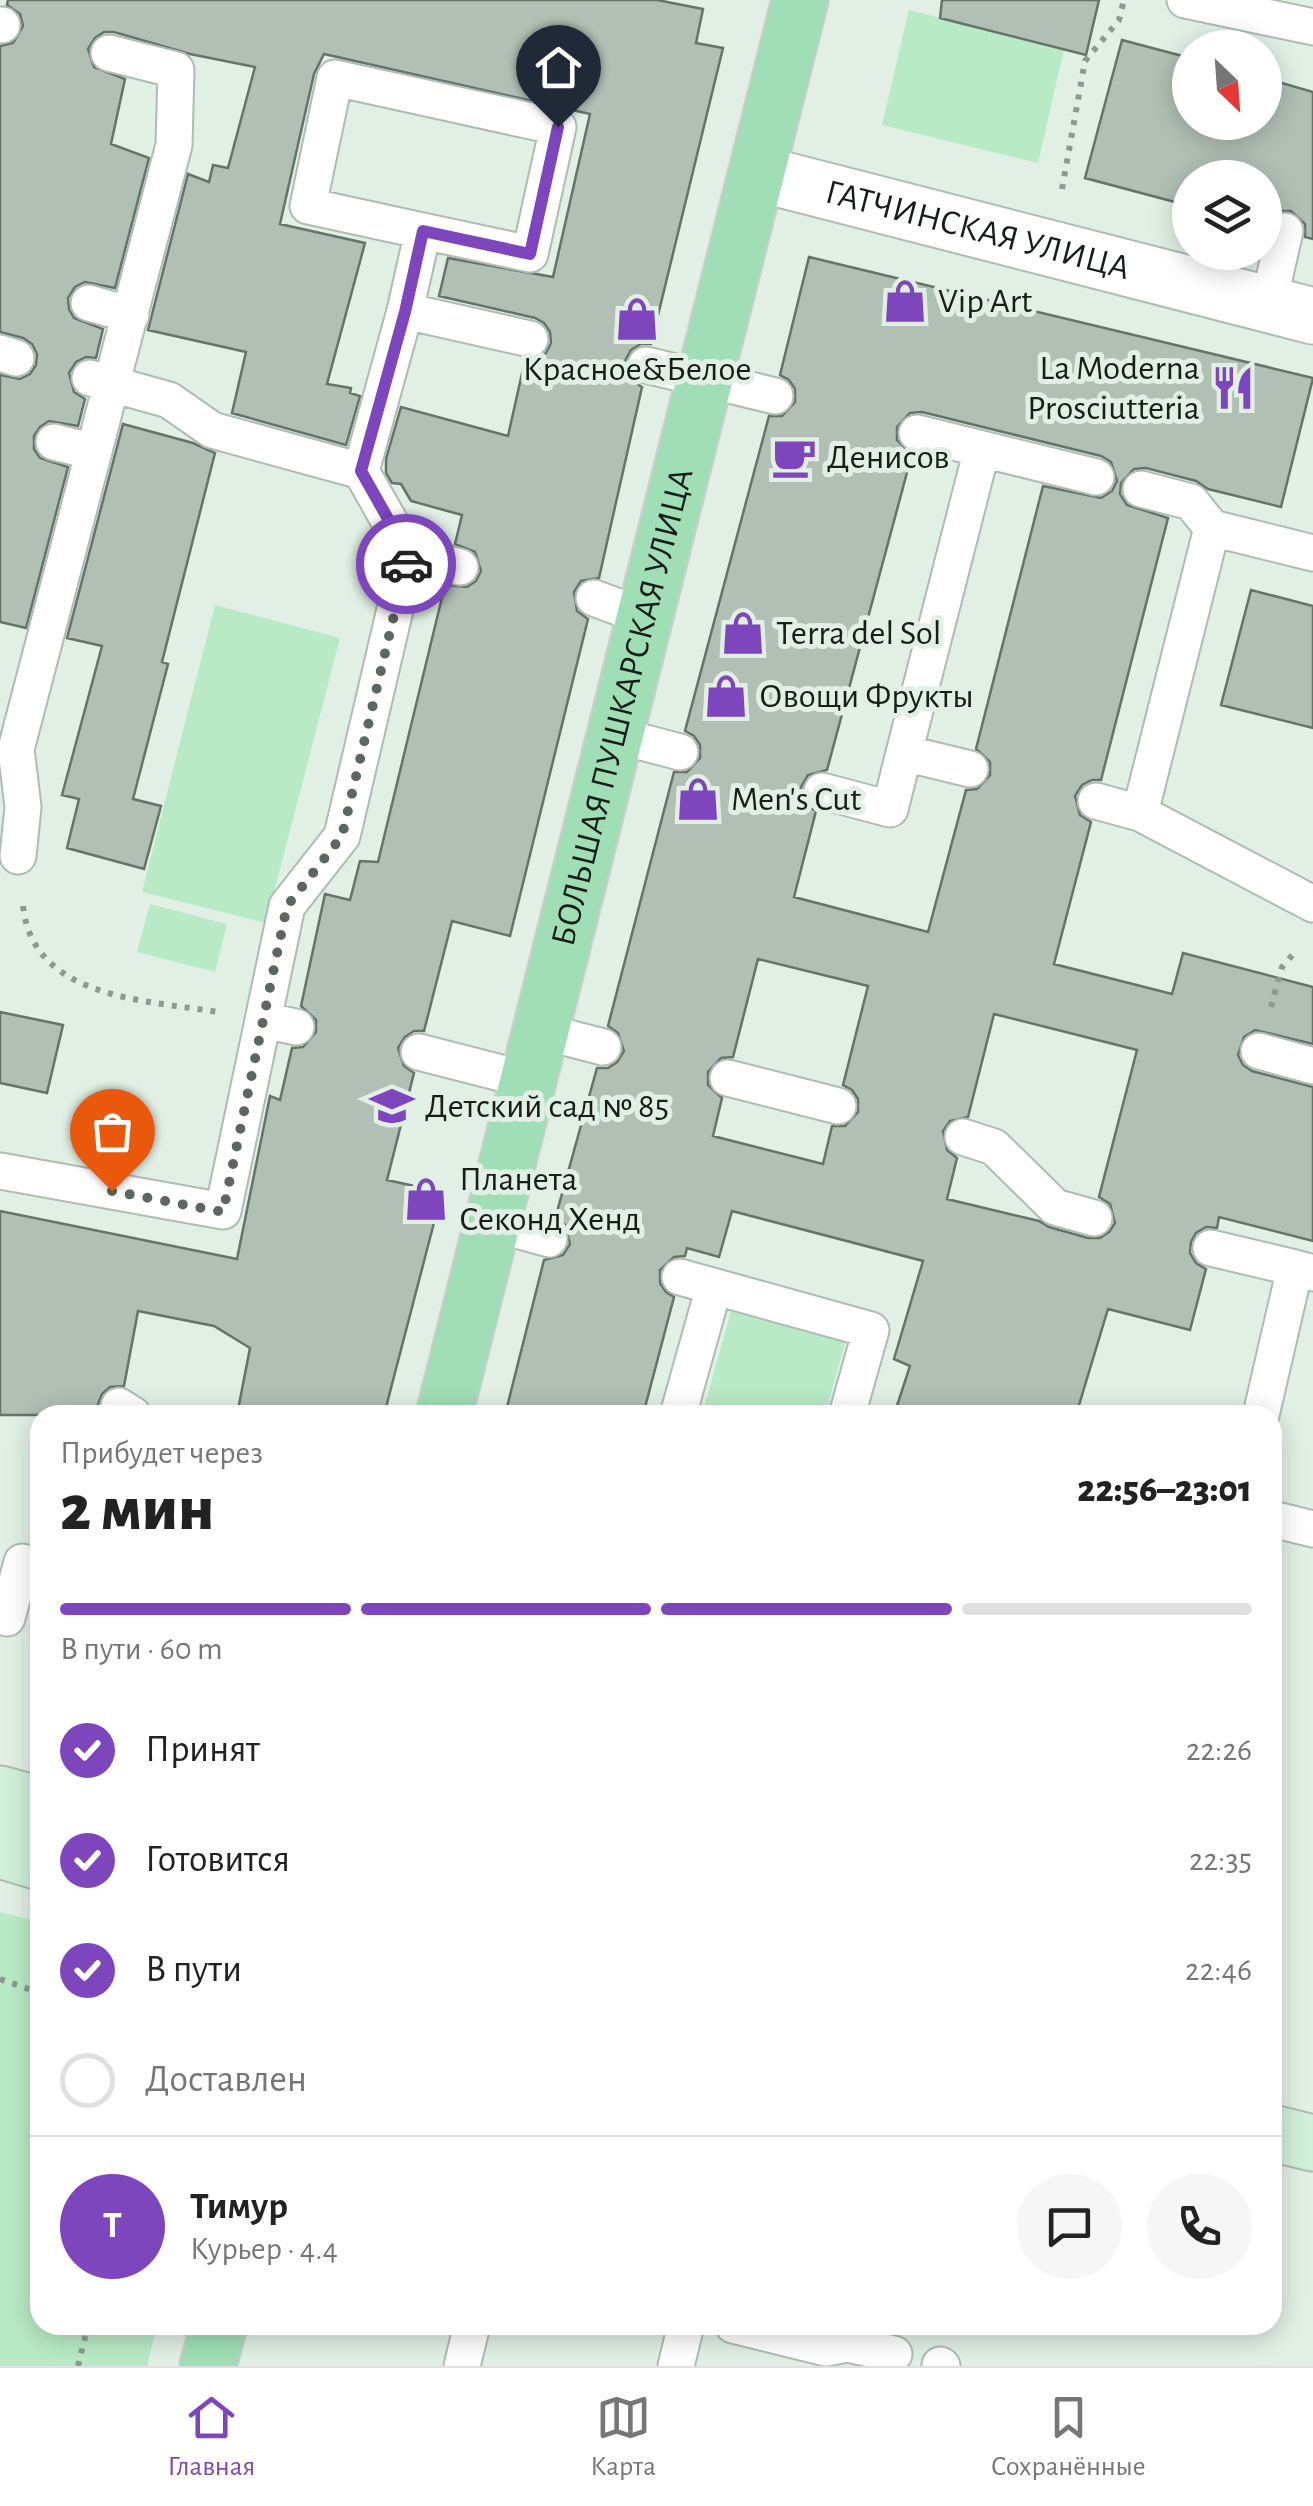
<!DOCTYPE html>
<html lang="ru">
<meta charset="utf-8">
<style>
:root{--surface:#fff;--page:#f6f6f6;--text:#222;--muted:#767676;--line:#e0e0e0;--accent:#7e46bd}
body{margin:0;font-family:"Alegreya Sans",sans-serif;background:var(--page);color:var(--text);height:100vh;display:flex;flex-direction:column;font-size:38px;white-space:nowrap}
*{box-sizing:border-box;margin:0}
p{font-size:32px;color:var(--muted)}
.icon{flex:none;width:55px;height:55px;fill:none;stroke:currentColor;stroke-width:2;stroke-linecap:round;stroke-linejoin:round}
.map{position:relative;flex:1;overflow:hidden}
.details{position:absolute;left:30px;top:1405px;width:1252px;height:930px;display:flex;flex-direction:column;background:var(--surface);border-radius:30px;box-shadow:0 5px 25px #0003}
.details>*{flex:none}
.needle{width:65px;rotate:155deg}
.controls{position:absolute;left:1172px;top:30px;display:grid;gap:20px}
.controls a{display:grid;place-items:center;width:110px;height:110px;border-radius:50%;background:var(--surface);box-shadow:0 5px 25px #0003;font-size:50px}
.pin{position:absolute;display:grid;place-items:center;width:85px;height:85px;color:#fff;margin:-102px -42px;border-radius:50% 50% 50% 0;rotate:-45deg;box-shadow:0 0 10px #0007}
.pin .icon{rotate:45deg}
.courier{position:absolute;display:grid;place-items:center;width:100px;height:100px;margin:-50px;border:8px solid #7e46bd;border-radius:50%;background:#fff;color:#222;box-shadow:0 2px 12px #0007}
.summary em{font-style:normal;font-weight:800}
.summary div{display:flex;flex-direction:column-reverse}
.summary{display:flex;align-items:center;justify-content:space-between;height:170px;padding:0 30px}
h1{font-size:65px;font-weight:800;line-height:75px}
.bar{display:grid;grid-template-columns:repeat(4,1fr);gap:15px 10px;align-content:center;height:120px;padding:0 30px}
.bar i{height:12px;border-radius:8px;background:var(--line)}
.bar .current{background:var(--accent)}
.bar p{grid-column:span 4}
.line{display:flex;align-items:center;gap:25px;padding:0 30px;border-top:2px solid var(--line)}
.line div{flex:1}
.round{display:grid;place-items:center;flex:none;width:105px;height:105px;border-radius:52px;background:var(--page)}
ol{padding:0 30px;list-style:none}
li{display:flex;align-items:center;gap:30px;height:110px}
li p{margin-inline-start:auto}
li .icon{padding:10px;border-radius:50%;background:var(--accent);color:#fff;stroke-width:4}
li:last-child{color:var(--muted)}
li i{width:55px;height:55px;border:5px solid var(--line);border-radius:50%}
.dock{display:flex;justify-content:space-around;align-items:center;height:140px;border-top:2px solid var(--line);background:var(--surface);font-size:28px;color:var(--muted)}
.dock a{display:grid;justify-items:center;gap:5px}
.dock .current{color:var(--accent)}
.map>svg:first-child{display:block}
.green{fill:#b8eac5}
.building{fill:#b1bfb4;stroke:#667369;stroke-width:2.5;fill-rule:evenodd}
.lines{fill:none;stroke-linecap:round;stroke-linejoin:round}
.lane-casing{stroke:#aebcb1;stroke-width:39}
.street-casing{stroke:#aebcb1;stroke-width:59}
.secondary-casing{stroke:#aebcb1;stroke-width:59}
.primary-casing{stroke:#cccdcc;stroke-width:59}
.path{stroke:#8f9991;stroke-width:6;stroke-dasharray:5 8;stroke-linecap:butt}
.lane{stroke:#fff;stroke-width:35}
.street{stroke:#fff;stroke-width:55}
.secondary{stroke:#d0efda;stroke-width:55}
.primary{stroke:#a0dfb5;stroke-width:55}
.done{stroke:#5e6660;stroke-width:10;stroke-dasharray:0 18}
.route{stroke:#7e46bd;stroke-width:12}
.labels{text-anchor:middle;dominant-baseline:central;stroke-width:10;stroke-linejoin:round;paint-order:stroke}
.street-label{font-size:35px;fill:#181d19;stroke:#e1efe4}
.poi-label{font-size:35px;fill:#181d19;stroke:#e1efe4;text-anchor:start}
</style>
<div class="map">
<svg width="1313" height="2366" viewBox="0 0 1313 2366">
<rect width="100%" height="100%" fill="#e1efe4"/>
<path class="green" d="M909 10 1064 49 1038 163 882 125Z
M215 605 340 638 266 923 142 892Z
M150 904 227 924 215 972 137 952Z
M731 1311 845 1343 825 1415H702Z
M0 1912 40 1922V2325H157L147 2366H0Z"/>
<path class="building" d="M8 0H657L703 9 696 43 723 48 651 344H641L631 350 625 361 631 380 642 387 599 578 581 581 574 592 577 611 588 619 510 936 452 921 424 1031H414L405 1037 398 1048 404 1066 414 1073 387 1180 442 1192 384 1415H237L250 1348 214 1326 138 1311 124 1386 110 1387 102 1394 98 1404 100 1415H0V1211L237 1259 270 1096 280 1100 292 1048 303 1047 316 1032V1020L301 1006 325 894 350 900 360 861 378 862 445 585 467 587 476 581 481 571 475 552 455 544 462 515 411 501 401 484 392 483 386 473V459L401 407 508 436 525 360 537 359 546 353 551 343 550 332 544 323 535 318 439 296 448 258 553 277 590 114 324 54 314 74 280 224 365 243 327 384 351 388 350 393 360 396 346 445 232 413 246 352 148 330 188 174 209 182 213 165 228 168 255 67 190 54 114 32H104L95 38 88 49 94 67 125 79 111 144 149 158 115 288 85 282 75 287 68 298 69 309 74 318 103 329 96 358 86 357 76 362 69 373 74 392 85 399 78 426 49 421 40 427 34 436V449L40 458 68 467 26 628 0 622V375L20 379 30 374 36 365 37 354 32 344 23 338 0 332V46L13 43 23 26 20 14 7 5Z
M942 0H1099L1086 55 940 18Z
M1122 40 1190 58V122H1265V78L1313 92V239L1305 237V224L1291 211H1278L1265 225V178H1190V206L1085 178Z
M809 257 1313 378 1281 507 1208 489 1196 481 1146 468 1134 469 1121 483 1120 494 1127 505 1168 518 1101 780H1092L1082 785 1075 796 1080 815 1091 822 1054 964 1172 994 1183 953 1313 987V1044L1255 1030 1244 1037 1238 1055 1243 1065 1252 1071 1313 1087V1241L1219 1217 1217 1228 1206 1227 1196 1233 1191 1242 1190 1253 1196 1263 1206 1269 1190 1330 1108 1309 1076 1415H894L910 1366 894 1359 923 1261 732 1211 719 1257 687 1248 685 1256 674 1257 660 1270V1283L666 1292 674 1297 643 1415H505L544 1260 563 1255 570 1244 565 1225 555 1219 597 1068H608L617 1062 624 1051 618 1033 608 1026 674 772H687L700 758V745L694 736 685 731 769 416H782L795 402V389L789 380 780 375ZM922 412 1101 456 1111 462 1117 481 1112 491 1101 498 1043 486 976 749 990 762V775L977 789 966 790 928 932 794 897 816 811 806 805 801 787 808 775 827 770 912 454 897 440V427L910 413ZM758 959 868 986 843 1085 852 1090 858 1099V1112L845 1126H832L823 1164 713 1136 722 1098 708 1085V1072L721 1058 733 1057ZM994 1014 1137 1050 1099 1197 1110 1204 1115 1223 1109 1232 1100 1238H1088L1049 1227 1039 1221 947 1199 957 1158 947 1150 943 1131 950 1121 968 1117Z
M123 424 193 443 215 453 162 662 168 664 133 799 161 806 144 869 67 848 79 799 62 795 102 646 67 638Z
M1251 590 1313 606V728L1221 705Z
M0 1012 63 1025 47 1093 0 1083Z"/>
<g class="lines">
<g class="lane-casing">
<path id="lane" d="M1185 0 1313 27
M0 25H2
M89 303 131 315
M1268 305 1285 231
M405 311 530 339
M0 353 16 358
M646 365 775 396
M90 378 169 400 212 430 361 471 405 311 423 231 308 206 335 78 558 127 530 254 423 231
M917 433 1096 477
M54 442 94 452
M1141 489 1191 502 1212 528 1313 553
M408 554 460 567
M594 598 645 617
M615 735 680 752
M904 753 982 449
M822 791 890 809 904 753 970 769
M1096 801 1140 813 1212 528
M1140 813 1313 904
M18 856 23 807 16 749 174 145 176 70 109 53
M263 1020 296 1027
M541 1031 603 1047
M1259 1051 1313 1066
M419 1052 528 1080
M728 1078 838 1106
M963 1137 994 1147 1055 1207 1094 1218
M0 1171 223 1211 287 906 342 836 408 554 361 471
M492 1223 549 1239
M1211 1248 1295 1268
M680 1277 871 1330 847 1415
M119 1406 133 1415
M678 1415 714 1287
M1261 1415 1295 1268 1313 1273
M1272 1519 1313 1529
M7 1618 22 1562 40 1566
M733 2325 826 2348 847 2344 894 2354
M940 2365 942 2366
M462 2366 472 2325
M676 2366 686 2325"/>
</g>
<g class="street-casing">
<g id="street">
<path id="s1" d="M757 173 1313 316"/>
</g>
</g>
<g class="secondary-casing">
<path id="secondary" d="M0 1794 40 1805
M0 1850 40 1862
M1272 2133 1313 2143"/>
</g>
<g class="primary-casing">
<g id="primary">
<path id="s2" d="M444 1415 800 0"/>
<path d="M208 2366 219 2325"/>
</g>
</g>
<path class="path" d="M1062 189 1085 61 1119 20 1124 0
M23 906C33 999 145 1000 218 1012
M1271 1007 1282 967 1296 951
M0 1979 40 1993
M78 2366 88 2325"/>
<use href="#lane" class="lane"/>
<use href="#street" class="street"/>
<use href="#secondary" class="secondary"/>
<use href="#primary" class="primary"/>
</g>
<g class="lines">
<path class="done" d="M112 1191 223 1212 287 906 342 836 406 564"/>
<path class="route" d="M406 564 408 554 361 471 405 312 423 231 530 254 558 127"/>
</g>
<defs>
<g id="shop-bare" transform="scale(3.45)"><path d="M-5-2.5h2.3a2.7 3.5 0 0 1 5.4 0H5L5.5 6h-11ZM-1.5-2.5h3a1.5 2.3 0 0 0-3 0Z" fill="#7e46bd" stroke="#e1efe4" stroke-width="2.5" paint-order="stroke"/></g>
<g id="restaurant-bare" transform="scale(3.45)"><path d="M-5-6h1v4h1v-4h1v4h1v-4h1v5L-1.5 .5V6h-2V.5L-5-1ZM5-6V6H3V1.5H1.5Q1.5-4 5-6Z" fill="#7e46bd" stroke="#e1efe4" stroke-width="2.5" paint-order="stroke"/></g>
<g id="cafe-bare" transform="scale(3.45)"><path d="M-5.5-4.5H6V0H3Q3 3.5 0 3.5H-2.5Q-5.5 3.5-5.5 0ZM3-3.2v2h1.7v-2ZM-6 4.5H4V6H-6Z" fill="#7e46bd" stroke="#e1efe4" stroke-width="2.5" paint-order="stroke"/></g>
<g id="school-bare" transform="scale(3.45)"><path d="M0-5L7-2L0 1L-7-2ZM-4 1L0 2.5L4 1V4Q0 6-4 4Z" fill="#7e46bd" stroke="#e1efe4" stroke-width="2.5" paint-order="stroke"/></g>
</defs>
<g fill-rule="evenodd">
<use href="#shop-bare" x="905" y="301"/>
<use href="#shop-bare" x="637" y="319"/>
<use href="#restaurant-bare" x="1233" y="388"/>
<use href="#cafe-bare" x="794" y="457"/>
<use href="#shop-bare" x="743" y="633"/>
<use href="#shop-bare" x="726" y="696"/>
<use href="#shop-bare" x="698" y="799"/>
<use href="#school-bare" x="392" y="1106"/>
<use href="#shop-bare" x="426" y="1199"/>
</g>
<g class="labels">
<g class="street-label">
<text stroke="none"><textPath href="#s1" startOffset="228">ГАТЧИНСКАЯ УЛИЦА</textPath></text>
<text stroke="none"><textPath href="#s2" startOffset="730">БОЛЬШАЯ ПУШКАРСКАЯ УЛИЦА</textPath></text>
</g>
<g class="poi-label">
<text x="938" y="301">Vip Art</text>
<text x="1200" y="368" text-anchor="end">La Moderna<tspan x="1200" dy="40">Prosciutteria</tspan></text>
<text x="637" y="369" text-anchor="middle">Красное&amp;Белое</text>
<text x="827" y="457">Денисов</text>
<text x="776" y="633">Terra del Sol</text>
<text x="759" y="696">Овощи Фрукты</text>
<text x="731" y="799">Men's Cut</text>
<text x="425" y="1106">Детский сад № 85</text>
<text x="459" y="1179">Планета<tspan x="459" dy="40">Секонд Хенд</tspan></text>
</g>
</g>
</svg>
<div class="controls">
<a><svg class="needle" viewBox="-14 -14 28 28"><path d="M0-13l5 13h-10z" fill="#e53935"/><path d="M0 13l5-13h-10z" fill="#767676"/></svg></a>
<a><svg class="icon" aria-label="layers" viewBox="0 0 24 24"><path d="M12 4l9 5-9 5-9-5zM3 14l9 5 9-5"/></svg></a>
</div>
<div class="pin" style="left:112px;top:1191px;background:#ea580c"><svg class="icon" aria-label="bag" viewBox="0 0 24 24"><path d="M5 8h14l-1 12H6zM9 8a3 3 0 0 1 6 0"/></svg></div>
<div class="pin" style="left:558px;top:127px;background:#1f2937"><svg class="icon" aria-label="home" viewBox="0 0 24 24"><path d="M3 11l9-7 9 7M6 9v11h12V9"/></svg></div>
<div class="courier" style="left:406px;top:564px"><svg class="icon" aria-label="car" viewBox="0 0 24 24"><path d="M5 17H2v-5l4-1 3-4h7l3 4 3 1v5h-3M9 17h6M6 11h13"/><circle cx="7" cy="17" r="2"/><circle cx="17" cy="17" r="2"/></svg></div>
<section class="details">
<div class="summary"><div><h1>2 мин</h1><p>Прибудет через</p></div><em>22:56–23:01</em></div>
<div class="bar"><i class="current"></i><i class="current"></i><i class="current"></i><i></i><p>В пути · 60 m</p></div>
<ol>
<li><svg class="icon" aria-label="check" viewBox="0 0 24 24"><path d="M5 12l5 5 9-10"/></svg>Принят<p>22:26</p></li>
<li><svg class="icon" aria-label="check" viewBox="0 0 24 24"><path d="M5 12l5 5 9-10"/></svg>Готовится<p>22:35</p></li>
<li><svg class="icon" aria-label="check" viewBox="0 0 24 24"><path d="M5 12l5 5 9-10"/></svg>В пути<p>22:46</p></li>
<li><i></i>Доставлен</li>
</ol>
<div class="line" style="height:180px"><b class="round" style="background:var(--accent);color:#fff">Т</b><div><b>Тимур</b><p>Курьер · 4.4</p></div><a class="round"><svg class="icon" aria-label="chat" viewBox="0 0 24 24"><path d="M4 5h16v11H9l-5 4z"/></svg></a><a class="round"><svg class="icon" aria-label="phone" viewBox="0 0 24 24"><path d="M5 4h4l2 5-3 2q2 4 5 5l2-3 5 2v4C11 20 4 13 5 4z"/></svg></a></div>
</section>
</div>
<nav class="dock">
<a class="current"><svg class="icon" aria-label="home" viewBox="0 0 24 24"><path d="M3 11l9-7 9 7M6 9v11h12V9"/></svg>Главная</a>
<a><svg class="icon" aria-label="map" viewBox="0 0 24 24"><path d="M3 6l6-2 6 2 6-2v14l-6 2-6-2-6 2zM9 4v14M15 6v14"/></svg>Карта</a>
<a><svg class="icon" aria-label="saved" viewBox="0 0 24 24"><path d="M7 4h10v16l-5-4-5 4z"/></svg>Сохранённые</a>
</nav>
